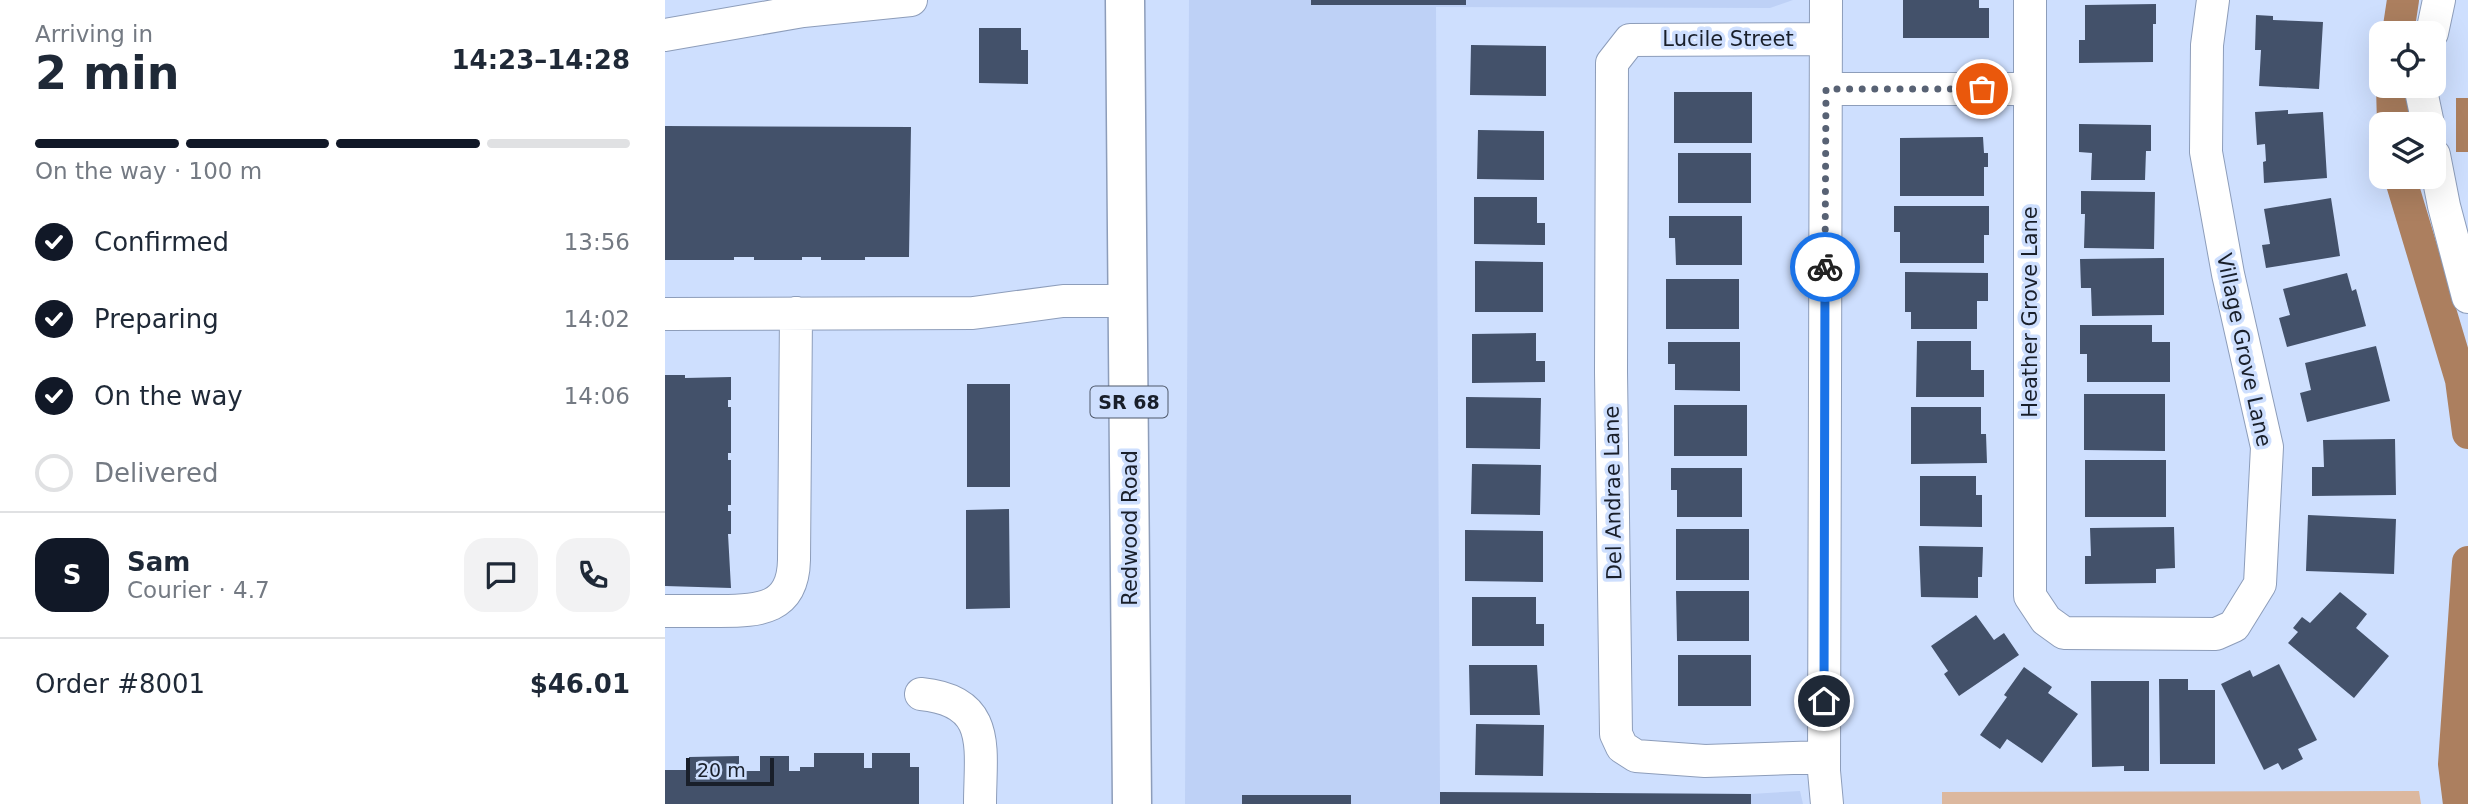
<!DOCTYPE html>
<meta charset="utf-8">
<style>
:root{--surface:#fff;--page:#f2f2f3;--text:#1f2937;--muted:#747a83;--line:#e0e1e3;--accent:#111827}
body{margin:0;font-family:"DejaVu Sans",sans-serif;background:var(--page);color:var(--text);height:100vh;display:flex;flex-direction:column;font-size:26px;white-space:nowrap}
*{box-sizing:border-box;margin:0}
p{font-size:23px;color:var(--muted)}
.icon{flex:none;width:38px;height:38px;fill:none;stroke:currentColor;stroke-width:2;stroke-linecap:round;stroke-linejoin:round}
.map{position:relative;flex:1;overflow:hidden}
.drawer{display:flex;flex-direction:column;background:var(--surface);width:665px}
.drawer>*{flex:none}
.controls{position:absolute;left:1704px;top:21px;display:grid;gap:14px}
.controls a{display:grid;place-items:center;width:77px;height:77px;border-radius:14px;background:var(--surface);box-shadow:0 7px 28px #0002;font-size:35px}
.scale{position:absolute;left:21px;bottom:18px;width:88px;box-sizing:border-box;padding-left:7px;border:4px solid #191f2a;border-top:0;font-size:19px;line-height:24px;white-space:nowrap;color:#191f2a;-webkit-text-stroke:5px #cedffe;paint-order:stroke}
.pin{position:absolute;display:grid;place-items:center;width:60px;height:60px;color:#fff;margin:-30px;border:4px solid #fff;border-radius:50%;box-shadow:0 2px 7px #0007}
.courier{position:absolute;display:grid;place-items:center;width:70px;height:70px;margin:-35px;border:5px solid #1a73e8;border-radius:50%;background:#fff;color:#222;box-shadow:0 2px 9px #0007}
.headline em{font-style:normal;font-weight:800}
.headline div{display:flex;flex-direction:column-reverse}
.headline{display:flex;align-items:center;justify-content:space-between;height:119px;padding:0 35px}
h1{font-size:46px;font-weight:800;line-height:52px}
.bar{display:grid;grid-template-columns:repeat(4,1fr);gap:10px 7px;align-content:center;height:84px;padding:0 35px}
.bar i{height:9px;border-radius:5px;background:var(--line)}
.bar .active{background:var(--accent)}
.bar p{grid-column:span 4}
.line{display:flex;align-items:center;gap:18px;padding:0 35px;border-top:2px solid var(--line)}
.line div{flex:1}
.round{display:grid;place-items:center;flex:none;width:74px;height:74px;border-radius:21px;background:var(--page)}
ol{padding:0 35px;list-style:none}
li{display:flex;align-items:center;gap:21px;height:77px}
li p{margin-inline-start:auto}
li .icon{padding:7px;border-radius:50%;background:var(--accent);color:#fff;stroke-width:4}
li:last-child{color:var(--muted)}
li i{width:38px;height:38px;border:4px solid var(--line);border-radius:50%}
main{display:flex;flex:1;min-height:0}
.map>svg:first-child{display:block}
.built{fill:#bed1f6}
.green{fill:#dcb89f}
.water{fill:#ac7f5f}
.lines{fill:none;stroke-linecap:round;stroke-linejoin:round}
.canal{stroke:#ac7f5f;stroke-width:32}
.building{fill:#43516a}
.minor-casing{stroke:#8d9dba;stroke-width:34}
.major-casing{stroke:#8d9dba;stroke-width:41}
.minor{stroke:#fff;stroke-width:32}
.major{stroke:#fff;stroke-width:38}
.done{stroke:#586274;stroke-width:7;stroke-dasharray:0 12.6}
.route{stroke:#1a73e8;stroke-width:9}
.labels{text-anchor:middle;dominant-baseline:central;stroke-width:7;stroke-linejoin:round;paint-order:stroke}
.shield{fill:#cedffe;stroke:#4f596a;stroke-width:2}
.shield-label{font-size:19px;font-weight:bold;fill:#191f2a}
.street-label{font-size:21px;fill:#191f2a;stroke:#cedffe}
</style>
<main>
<section class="drawer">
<div class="headline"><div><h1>2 min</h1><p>Arriving in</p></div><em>14:23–14:28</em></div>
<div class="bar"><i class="active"></i><i class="active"></i><i class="active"></i><i></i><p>On the way · 100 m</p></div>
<ol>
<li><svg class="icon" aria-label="check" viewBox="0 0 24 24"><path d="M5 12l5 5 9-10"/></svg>Confirmed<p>13:56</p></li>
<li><svg class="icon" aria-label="check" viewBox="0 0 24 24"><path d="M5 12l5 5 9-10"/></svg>Preparing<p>14:02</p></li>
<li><svg class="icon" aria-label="check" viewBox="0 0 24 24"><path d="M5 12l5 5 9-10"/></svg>On the way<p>14:06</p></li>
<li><i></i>Delivered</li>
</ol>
<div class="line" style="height:126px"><b class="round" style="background:var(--accent);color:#fff">S</b><div><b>Sam</b><p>Courier · 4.7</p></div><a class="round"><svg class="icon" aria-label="chat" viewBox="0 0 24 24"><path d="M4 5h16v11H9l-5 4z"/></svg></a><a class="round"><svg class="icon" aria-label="phone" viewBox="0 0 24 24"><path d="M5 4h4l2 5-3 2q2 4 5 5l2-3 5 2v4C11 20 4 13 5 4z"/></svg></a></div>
<div class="line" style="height:91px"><div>Order #8001</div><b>$46.01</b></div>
</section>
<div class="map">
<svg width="1803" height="804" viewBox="0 0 1803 804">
<rect width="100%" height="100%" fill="#cedffe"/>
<path class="built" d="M524 0H1128L1105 8 771 7 775 792 1086 794 1135 791 1138 804H520Z"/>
<path class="green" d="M1754 791 1756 804H1277V792Z"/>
<path class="water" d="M1791 98H1803V152H1791Z"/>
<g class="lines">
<path class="canal" d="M1733 33 1738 0
M1727 86 1728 124
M1735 177 1796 380 1803 433
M1794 804 1789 764 1803 562"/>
</g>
<path class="building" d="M646 0H801V5H646Z
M1238 0H1314V8H1324V38H1238Z
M1491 4V24H1488V62L1414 63V40H1420V5Z
M1591 15 1608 16V20L1658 22 1654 89 1594 86 1596 50H1590Z
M314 28H356V50H363V84L314 83Z
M806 45 881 46V96L805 95Z
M1009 92H1087V143H1009Z
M1623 110V114L1658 112 1662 178 1599 183 1598 162 1601 161 1600 144 1592 145 1590 112Z
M1414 124 1486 125V151H1481L1480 180H1426L1427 153 1414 152Z
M0 126 246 127 244 257H200V260H156V257H137V260H89V257H69V260H0Z
M813 130 879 131V180L812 179Z
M1318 137 1319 153H1323V167H1319V196H1235V138Z
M1013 153H1086V203H1013Z
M1416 191 1490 192 1489 249 1419 248 1420 214H1416Z
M809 197H872V223H880V245L809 244Z
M1666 198 1675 256 1601 268 1597 245 1605 244 1599 209Z
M1229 206H1324V235H1319V263H1235V232H1229Z
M1004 216H1077V265H1011L1010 238H1004Z
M1499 258V315L1427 316 1426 288H1416L1415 259Z
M810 261 878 262V312H810Z
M1240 272 1323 273V301H1312V329H1246V312H1240Z
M1682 273 1687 291 1691 289 1701 326 1622 347 1614 318 1625 315 1618 289Z
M1001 279H1074V329H1001Z
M1415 325H1487V342H1505V382H1422V354H1415Z
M871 333V361H880V382L807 383V334Z
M1252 341H1306V370H1319V397H1251Z
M1003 342H1075V391L1010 390V364H1003Z
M1711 346 1725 401 1642 422 1635 393 1646 390 1640 363Z
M0 375H20V378L66 377V400H63V407H66V453H63V460H66V505H63V511H66V534H63L66 588 0 586Z
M302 384H345V487H302Z
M1419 394H1500V451L1419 450Z
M801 397 876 398 875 449 801 448Z
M1009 405H1082V456H1009Z
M1246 407H1316V434H1321L1322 463 1246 464Z
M1730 439 1731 495 1647 496V467H1659L1658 440Z
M1420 460H1501V517H1420Z
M807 464 876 465 875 515 806 514Z
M1006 468H1077V517H1012V490H1006Z
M1255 476H1311V495H1317V527L1255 526Z
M344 509 345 608 301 609V510Z
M1643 515 1731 519 1729 574 1641 571Z
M1509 527 1510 568 1491 569V583L1420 584V556H1426L1425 528Z
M1011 529H1084V580H1011Z
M800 530 878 531V582L800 581Z
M1254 546 1318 547 1317 577H1313V598L1256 597Z
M1011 591H1084V641H1012Z
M1675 592 1702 614 1691 628 1724 656 1689 698 1623 643 1633 632 1628 628 1637 617 1645 623Z
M807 597H871V624H879V646H807Z
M1311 615 1329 640 1339 633 1354 655 1294 696 1279 674 1283 671 1266 646Z
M1013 655H1086V706H1013Z
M1614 664 1652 740 1633 749 1638 759 1617 770 1613 763 1599 770 1556 684 1585 670 1588 677Z
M804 665H872L875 715H805Z
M1359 667 1387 687 1383 693 1413 714 1377 763 1342 739 1335 749 1315 735 1342 697 1339 695Z
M1494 679H1523V690H1550V764H1495Z
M1426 681H1484V771H1459V766L1427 767Z
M811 724 879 725 878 776 810 775Z
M149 753H199V768H207V753H245V767H254V804H0V770H24V757L74 756V771H95V756H124V771H135V767H149Z
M775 792 1086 794V804H775Z
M577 795H686V804H577Z"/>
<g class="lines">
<g class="minor-casing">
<path id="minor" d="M1161 0 1159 771 1162 804
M1365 0V596L1381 620 1399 633 1551 634 1569 626 1595 584 1602 447 1563 274 1541 152 1542 45 1548 0
M1767 33 1774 0
M0 35 138 11 246 0
M1755 86 1763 124
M1161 89H1365
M1769 155 1779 206 1803 297
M0 314 308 313 398 301H462
M0 611C18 611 37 611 55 611 95 611 128 609 129 560L131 313
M256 694C328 701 315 749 315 804
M1159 757 1040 761 971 756 957 747 951 734 946 372 947 63 965 40 1161 39"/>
</g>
<g class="major-casing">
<path id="major" d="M460 0 467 804"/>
</g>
<use href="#minor" class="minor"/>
<use href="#major" class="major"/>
</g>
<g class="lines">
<path class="done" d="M1160 267 1161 89H1317"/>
<path class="route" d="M1159 701 1160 267"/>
</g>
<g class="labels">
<rect class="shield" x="425.5" y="386.5" width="77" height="31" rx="5"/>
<g class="shield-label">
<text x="464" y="402">SR 68</text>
</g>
<g class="street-label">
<text x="1063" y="39">Lucile Street</text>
<text transform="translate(1365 312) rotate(-90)">Heather Grove Lane</text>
<text transform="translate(1579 350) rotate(78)">Village Grove Lane</text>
<text transform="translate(948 493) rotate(-91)">Del Andrae Lane</text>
<text transform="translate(465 528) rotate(-90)">Redwood Road</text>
</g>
</g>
</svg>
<div class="controls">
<a><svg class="icon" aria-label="locate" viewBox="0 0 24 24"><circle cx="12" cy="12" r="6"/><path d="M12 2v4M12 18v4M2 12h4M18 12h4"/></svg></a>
<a><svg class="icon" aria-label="layers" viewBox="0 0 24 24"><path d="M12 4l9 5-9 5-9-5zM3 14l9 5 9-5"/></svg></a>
</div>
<div class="scale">20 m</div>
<div class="pin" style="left:1317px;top:89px;background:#ea580c"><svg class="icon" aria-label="bag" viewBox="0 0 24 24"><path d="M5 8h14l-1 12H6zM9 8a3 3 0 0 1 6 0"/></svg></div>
<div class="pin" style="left:1159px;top:701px;background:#1f2937"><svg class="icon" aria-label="home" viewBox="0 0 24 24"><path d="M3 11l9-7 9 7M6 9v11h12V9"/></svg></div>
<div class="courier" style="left:1160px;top:267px"><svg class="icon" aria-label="bike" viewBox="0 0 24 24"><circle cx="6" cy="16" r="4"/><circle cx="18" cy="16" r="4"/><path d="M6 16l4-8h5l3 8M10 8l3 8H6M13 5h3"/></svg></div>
</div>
</main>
